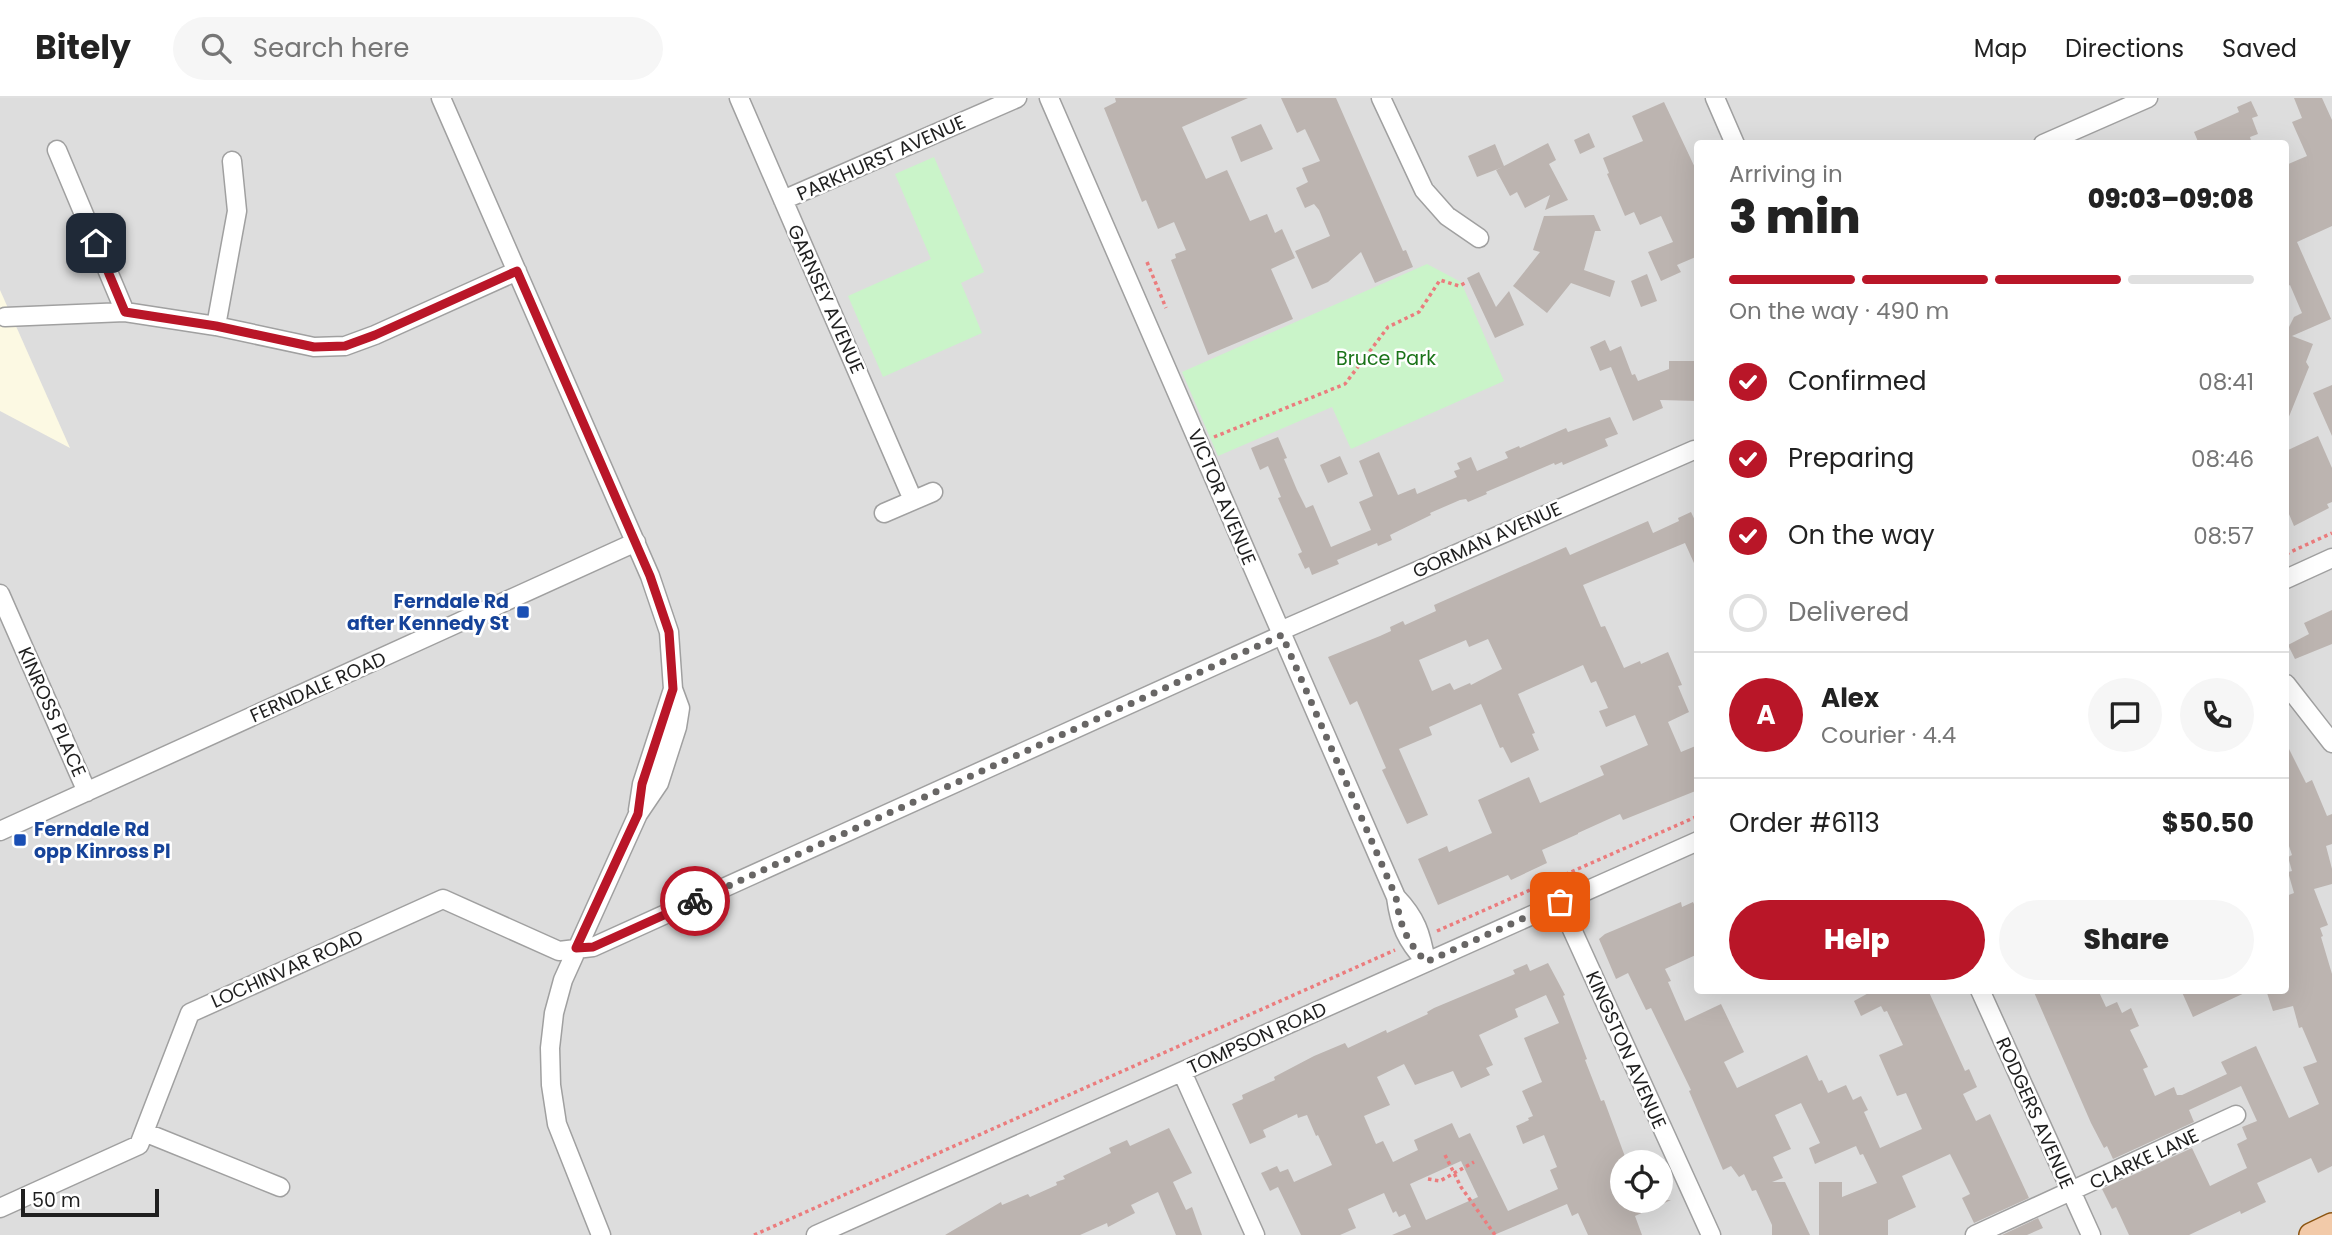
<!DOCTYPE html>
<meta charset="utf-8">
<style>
:root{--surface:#fff;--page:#f6f6f6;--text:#222;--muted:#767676;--line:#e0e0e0;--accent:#b91628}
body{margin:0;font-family:Poppins,sans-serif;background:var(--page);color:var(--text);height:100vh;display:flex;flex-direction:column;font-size:26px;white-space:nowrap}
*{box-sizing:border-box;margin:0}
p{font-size:23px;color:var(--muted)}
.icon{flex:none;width:38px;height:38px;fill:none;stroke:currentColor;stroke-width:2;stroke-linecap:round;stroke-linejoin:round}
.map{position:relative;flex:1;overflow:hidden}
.drawer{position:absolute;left:1694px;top:42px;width:595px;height:854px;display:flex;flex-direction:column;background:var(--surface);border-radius:7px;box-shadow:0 7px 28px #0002}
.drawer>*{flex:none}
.tools{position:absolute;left:1610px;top:1052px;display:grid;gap:14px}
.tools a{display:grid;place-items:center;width:63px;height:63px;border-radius:50%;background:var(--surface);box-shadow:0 7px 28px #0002;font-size:35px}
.scale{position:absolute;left:21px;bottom:18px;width:138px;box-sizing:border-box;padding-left:7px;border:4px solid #1f1f1f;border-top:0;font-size:19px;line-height:24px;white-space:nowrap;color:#1f1f1f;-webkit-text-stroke:5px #fff;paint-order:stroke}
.pin{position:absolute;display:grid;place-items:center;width:60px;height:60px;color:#fff;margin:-30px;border-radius:14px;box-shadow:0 4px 10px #0006}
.courier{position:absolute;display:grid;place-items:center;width:70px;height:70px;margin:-35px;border:5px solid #b91628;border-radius:50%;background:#fff;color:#222;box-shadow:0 2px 9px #0007}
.summary em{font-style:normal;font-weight:800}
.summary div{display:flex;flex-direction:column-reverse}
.summary{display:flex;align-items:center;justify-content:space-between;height:119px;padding:0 35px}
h1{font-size:46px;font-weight:800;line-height:52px}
.bar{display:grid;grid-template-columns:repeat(4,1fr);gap:10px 7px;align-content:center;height:84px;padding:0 35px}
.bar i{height:9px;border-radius:5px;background:var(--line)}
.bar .active{background:var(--accent)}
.bar p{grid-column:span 4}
.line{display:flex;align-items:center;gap:18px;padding:0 35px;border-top:2px solid var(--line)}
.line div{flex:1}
.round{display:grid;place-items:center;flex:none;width:74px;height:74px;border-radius:37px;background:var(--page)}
ol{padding:0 35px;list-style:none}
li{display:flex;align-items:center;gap:21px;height:77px}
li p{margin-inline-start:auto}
li .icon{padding:7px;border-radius:50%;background:var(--accent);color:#fff;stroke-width:4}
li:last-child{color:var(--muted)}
li i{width:38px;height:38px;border:4px solid var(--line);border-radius:50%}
.primary-button{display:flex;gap:14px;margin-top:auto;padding:14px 35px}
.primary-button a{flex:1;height:80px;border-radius:42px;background:var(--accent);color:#fff;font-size:28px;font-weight:800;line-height:80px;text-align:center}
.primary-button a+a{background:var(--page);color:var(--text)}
header{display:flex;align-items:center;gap:42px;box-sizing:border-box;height:98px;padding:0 35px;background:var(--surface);border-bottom:2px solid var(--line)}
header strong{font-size:33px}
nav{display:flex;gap:38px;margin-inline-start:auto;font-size:24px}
.search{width:490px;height:63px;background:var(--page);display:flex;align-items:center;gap:18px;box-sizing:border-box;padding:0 24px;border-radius:38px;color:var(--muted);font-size:26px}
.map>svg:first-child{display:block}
.residential{fill:#ddd;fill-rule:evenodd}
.education{fill:#fcf9e3}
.park{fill:#caf4c9}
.building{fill:#bcb4b0;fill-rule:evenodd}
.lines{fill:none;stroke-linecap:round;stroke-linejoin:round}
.minor-casing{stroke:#a0a0a0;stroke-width:21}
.major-casing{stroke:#8b5410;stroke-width:26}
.path{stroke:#eb7c7d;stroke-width:3.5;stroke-dasharray:3.5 3.5;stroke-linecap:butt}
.minor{stroke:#fff;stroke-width:18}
.major{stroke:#f2caa9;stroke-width:23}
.done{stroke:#686665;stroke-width:7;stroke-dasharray:0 12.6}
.route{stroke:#b91628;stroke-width:9}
.transit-dot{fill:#1a4fb4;stroke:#fff;stroke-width:2.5}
.labels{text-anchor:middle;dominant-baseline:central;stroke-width:5;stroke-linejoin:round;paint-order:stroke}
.street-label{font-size:19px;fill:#1f1f1f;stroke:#fff}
.park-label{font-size:19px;fill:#1a7318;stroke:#fff}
.transit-label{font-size:19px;font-weight:bold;fill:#164399;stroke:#fff;text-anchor:end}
</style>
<header>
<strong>Bitely</strong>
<div class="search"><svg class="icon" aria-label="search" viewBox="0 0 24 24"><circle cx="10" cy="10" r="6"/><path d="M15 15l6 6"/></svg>Search here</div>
<nav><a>Map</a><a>Directions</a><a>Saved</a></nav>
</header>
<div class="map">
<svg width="2332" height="1137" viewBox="0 0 2332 1137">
<rect width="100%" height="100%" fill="#efebe7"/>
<path class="residential" d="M0 0H2332V1137H0ZM1698 46H2286V892H1698ZM1622 1064H1661V1102H1622Z"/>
<path class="education" d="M0 192 70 350 0 313Z"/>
<path class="park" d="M934 59 984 174 961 185 982 235 883 279 848 198 931 161 895 76Z
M1427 166 1461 184 1504 283 1351 351 1332 309 1218 358 1182 274Z"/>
<path class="building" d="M1115 0H1248L1182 29 1206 81 1227 72 1250 123 1267 116 1275 135 1282 131 1295 160 1271 171 1293 221 1208 257 1171 162 1176 160 1175 156 1186 152 1174 124 1158 131 1146 102 1142 104 1104 10 1116 4Z
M1281 0H1336L1403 153 1406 152 1413 169 1375 185 1361 154 1328 184 1312 191 1295 153 1330 138 1319 112 1314 106 1305 110 1296 90 1308 84 1302 70 1320 63 1305 31 1297 35Z
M2294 0H2322L2332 22V128L2297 144 2331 221 2292 238 2313 246 2306 264 2309 269 2286 326V235L2294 219 2302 215 2290 187 2286 189V67L2307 58 2292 24 2302 20Z
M2251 3 2258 18 2252 20 2258 36 2250 39 2252 46H2199L2194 34 2239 14 2237 9Z
M1664 4 1698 76V158L1677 167 1681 174 1661 183 1648 154 1673 144 1661 118 1640 127 1634 114 1625 118 1607 76 1609 75 1603 60 1643 43 1632 18Z
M1261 26 1273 51 1241 64 1231 39Z
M1589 35 1595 49 1580 56 1574 42Z
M1548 45 1556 62 1549 66 1568 102 1545 112 1550 97 1525 110 1517 94 1510 98 1496 72 1503 69 1477 79 1468 58 1495 46 1504 68Z
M1594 117 1601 133H1595L1584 172 1615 183 1610 199 1571 185 1547 215 1513 188 1540 154 1533 152 1544 118Z
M1479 174 1496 209 1509 193 1524 227 1495 240 1467 180Z
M1647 176 1657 203 1641 209 1631 183Z
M1605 242 1610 253 1621 248 1632 277 1635 276 1638 283 1669 271V263H1698V303L1660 302 1663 310 1633 323 1611 269 1600 273 1590 249Z
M2332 287V338L2313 295Z
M1610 319 1618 336 1605 341 1608 348 1563 367 1562 364 1555 367 1554 365 1486 394 1487 396 1468 404 1466 401 1460 402 1430 415 1431 417 1390 437 1392 442 1378 448 1377 445 1337 462 1339 466 1312 477 1309 469 1305 471 1298 456 1302 454 1278 400 1281 399 1268 368 1260 372 1251 350 1278 339 1287 360 1284 361 1297 392 1306 410 1313 407 1331 449 1371 432 1359 404 1373 398 1359 363 1379 354 1398 397 1415 390 1417 396 1457 379 1454 373 1460 371 1457 365 1471 359 1477 373 1508 360 1505 354 1519 348 1520 350 1566 330 1568 334Z
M2318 338 2332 370V404L2327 406 2329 410 2294 428 2286 409V353Z
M1340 358 1348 376 1328 385 1320 367Z
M1691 414 1698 429V474L1685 445 1583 487 1601 529 1605 528 1624 570 1640 563 1641 566 1668 554 1682 587 1678 588 1689 614 1668 624 1681 654 1698 647V692L1623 722 1620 716 1578 735V736L1542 752 1547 765 1511 782 1508 777 1438 807 1418 761 1447 748 1449 754 1492 735 1478 702 1529 679 1540 705 1604 677 1600 668 1648 647 1635 617 1606 629 1599 613 1608 610 1596 583 1591 585 1583 567 1518 596 1535 635 1532 636 1539 652 1511 665 1503 649 1500 650 1481 606 1429 629 1432 637 1399 651 1428 717 1407 726 1382 672 1386 670 1357 603 1350 607 1328 559 1380 538 1391 533 1390 529 1403 523 1405 527 1436 513 1434 507 1566 449 1570 457 1648 423 1653 435 1679 423 1678 420ZM1488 541 1502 571 1471 587 1470 585 1454 592 1450 585 1432 593 1419 562 1466 542 1469 549Z
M2332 512V546L2295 561 2288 547 2309 536 2304 525Z
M2286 645 2306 685 2312 682 2327 718 2332 716V746L2326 748 2332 771V786L2314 791 2328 827 2320 830 2323 838 2321 839 2332 876V1068L2318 1075 2311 1060 2257 1085 2266 1104 2241 1116 2240 1113 2189 1137H2129L2116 1109 2112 1111 2102 1091 2192 1050 2210 1088 2247 1070 2237 1046 2247 1041 2242 1029 2257 1023 2241 988 2189 1012 2194 1024 2113 1061 2107 1048 2104 1050 2091 1025 2033 892H2098L2106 909 2117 904 2122 915 2131 910 2139 928 2130 932 2148 969 2143 971 2155 998 2174 989 2177 997H2182L2227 976 2221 964 2256 948 2289 1020 2319 1006 2303 969 2317 964 2302 929 2299 930 2293 908 2273 913 2266 892H2286V798L2294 795 2288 774 2292 773 2288 759 2292 757 2286 739Z
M1681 804 1682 809 1693 804 1698 814V856L1665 871 1671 883 1668 884 1685 923 1721 906 1744 954 1724 964 1737 990 1807 957 1819 983 1822 982 1828 995 1846 987 1853 1002 1861 998 1868 1012 1864 1014 1880 1050 1922 1031 1906 995 1897 998 1879 957 1903 947 1887 913 1884 914 1881 908 1861 918 1854 903 1874 892H1928L1965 973 1969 971 1977 989 1963 996 1976 1023 1990 1016 2029 1100 1974 1125 1962 1100 1970 1096 1950 1056 1902 1078 1916 1109 1888 1122V1137H1819V1084H1842V1099L1877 1085 1863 1056 1860 1057 1856 1048 1815 1066 1809 1050 1820 1045 1801 1005 1775 1017 1791 1051 1773 1059 1783 1080 1772 1084H1785L1810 1137H1772V1127L1756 1092 1752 1093 1744 1076 1739 1079 1731 1068 1723 1072 1689 993 1691 992 1651 910 1646 912 1628 875 1616 881 1599 841 1605 836Z
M1548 865 1565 897 1563 898 1587 961 1585 962 1601 1003 1604 1002 1627 1064H1622V1102H1671L1635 1118 1642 1137H1588L1578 1115 1572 1118 1567 1106 1494 1137H1392L1411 1129 1405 1116 1399 1119 1396 1113 1393 1115 1384 1095 1348 1111 1356 1130 1340 1137H1301L1278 1089 1270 1093 1261 1075 1277 1068 1280 1074 1288 1071 1294 1084 1332 1067 1318 1037 1316 1038 1307 1017 1298 1020 1297 1016 1263 1032 1266 1039 1250 1046 1232 1006 1243 1001 1242 997 1275 982 1274 979 1314 958 1345 945 1348 950 1386 932 1387 935 1428 916 1427 914 1434 910 1515 876 1513 872 1527 866 1530 873ZM1546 897 1559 925 1524 940 1542 984 1522 993 1533 1018 1528 1020 1529 1022 1516 1028 1523 1046 1544 1037 1557 1069 1550 1072 1558 1091 1508 1113 1470 1035 1459 1040 1452 1025 1414 1042 1418 1052 1393 1064 1383 1043 1376 1046 1364 1018 1390 1007 1377 979 1404 966 1415 987 1453 973 1461 990 1490 977 1486 970 1493 967 1479 937 1518 919 1515 911ZM1461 1063 1478 1099 1426 1122 1410 1086Z
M2181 892H2251L2193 919Z
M1169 1030 1192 1075 1173 1084 1186 1112 1192 1109 1202 1137H1176L1158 1094 1131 1107 1135 1115 1108 1129 1107 1125 1080 1137H945L1001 1104 1002 1107 1028 1096 1030 1099 1057 1087 1056 1084 1065 1081 1063 1078 1111 1055 1109 1050 1127 1042 1130 1048Z
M2038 1120 2043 1130 2027 1137H2002Z"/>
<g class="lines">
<g class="minor-casing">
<path id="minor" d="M441 0 650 478 669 534 673 591 680 610 677 629 659 685 638 716 563 882 554 915 550 950 551 987 557 1026 601 1137
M739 0 913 402
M1049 0 1396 799C1400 828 1406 842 1426 864
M1381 0 1424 92 1447 118 1479 140
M1715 0 1735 46
M2043 46 2148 0
M57 52 125 214
M783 102 1017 0
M5 219 125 214 216 228 314 249 345 248 375 237 517 173
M216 228 237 113 232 63
M884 415 933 394
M2286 481 2332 460
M0 496 87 694
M1280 533 1694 352
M2286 586 2332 645
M638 712 642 686 673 591
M0 733 636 444
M1396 799C1416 820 1421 835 1426 864
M1560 805 1711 1137
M1980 892 2091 1137
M1182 974 1255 1137
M144 1034 280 1089
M0 1110 139 1047 190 915 443 801 559 853 593 849 1282 537
M816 1137 1698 743
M1975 1137 2236 1017"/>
</g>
<g class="major-casing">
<path id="major" d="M2311 1137 2332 1127"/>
</g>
<path class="path" d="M1147 164 1166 210
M1214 339 1345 286 1388 229 1419 214 1440 182 1459 188 1465 185
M2286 456 2332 435
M1437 833 1698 718
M1445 1057 1461 1089 1495 1137
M1428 1081 1440 1083 1474 1064
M754 1137 1395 852"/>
<use href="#minor" class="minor"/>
<use href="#major" class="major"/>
</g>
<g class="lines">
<path class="done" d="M695 803 1282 537 1396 799C1400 828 1406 842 1426 864L1560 804"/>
<path class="route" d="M96 145 125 214 216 228 314 249 345 248 375 237 517 173 650 478 669 534 673 591 642 686 638 716 576 850 593 849 695 803"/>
</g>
<g class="transit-dot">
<rect x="516" y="507" width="14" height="14" rx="3.5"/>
<rect x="13" y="735" width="14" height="14" rx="3.5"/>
</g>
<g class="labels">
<g class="street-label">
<text transform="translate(881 60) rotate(-24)">PARKHURST AVENUE</text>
<text transform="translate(826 201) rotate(66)">GARNSEY AVENUE</text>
<text transform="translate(1222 399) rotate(67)">VICTOR AVENUE</text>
<text transform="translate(1487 442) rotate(-24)">GORMAN AVENUE</text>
<text transform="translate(318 589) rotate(-24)">FERNDALE ROAD</text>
<text transform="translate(52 614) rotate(66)">KINROSS PLACE</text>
<text transform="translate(287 871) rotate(-24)">LOCHINVAR ROAD</text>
<text transform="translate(1257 940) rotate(-24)">TOMPSON ROAD</text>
<text transform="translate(1626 952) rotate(66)">KINGSTON AVENUE</text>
<text transform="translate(2035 1015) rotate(66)">RODGERS AVENUE</text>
<text transform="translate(2144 1061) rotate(-25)">CLARKE LANE</text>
</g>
<g class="park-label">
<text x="1386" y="260">Bruce Park</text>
</g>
<g class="transit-label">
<text x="509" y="503">Ferndale Rd<tspan x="509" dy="22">after Kennedy St</tspan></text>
<text x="34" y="731" text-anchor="start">Ferndale Rd<tspan x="34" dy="22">opp Kinross Pl</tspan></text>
</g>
</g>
</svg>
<div class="tools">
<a><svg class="icon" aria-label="locate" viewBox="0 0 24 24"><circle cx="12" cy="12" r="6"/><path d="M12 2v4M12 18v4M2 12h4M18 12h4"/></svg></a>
</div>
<div class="scale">50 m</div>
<div class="pin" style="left:1560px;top:804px;background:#ea580c"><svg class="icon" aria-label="bag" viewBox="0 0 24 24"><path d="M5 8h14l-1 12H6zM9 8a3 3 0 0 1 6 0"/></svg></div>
<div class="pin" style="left:96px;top:145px;background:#1f2937"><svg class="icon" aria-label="home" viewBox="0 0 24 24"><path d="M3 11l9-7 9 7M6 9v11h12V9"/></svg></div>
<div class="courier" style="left:695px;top:803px"><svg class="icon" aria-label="bike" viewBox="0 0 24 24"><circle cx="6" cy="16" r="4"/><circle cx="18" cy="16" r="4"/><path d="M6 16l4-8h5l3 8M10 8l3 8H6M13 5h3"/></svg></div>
<section class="drawer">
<div class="summary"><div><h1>3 min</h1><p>Arriving in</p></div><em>09:03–09:08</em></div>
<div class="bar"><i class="active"></i><i class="active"></i><i class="active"></i><i></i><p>On the way · 490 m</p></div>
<ol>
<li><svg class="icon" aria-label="check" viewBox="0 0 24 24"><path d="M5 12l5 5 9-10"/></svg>Confirmed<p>08:41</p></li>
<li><svg class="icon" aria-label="check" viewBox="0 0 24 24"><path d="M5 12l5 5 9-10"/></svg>Preparing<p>08:46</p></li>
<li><svg class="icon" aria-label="check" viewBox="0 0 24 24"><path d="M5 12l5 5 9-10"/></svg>On the way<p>08:57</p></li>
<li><i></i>Delivered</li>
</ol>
<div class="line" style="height:126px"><b class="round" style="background:var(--accent);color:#fff">A</b><div><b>Alex</b><p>Courier · 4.4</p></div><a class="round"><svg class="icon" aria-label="chat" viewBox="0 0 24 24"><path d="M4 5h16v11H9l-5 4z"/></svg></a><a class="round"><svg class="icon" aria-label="phone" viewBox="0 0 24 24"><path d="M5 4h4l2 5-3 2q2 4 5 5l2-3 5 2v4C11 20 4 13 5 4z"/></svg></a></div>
<div class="line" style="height:91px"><div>Order #6113</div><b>$50.50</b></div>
<div class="primary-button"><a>Help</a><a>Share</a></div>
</section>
</div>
